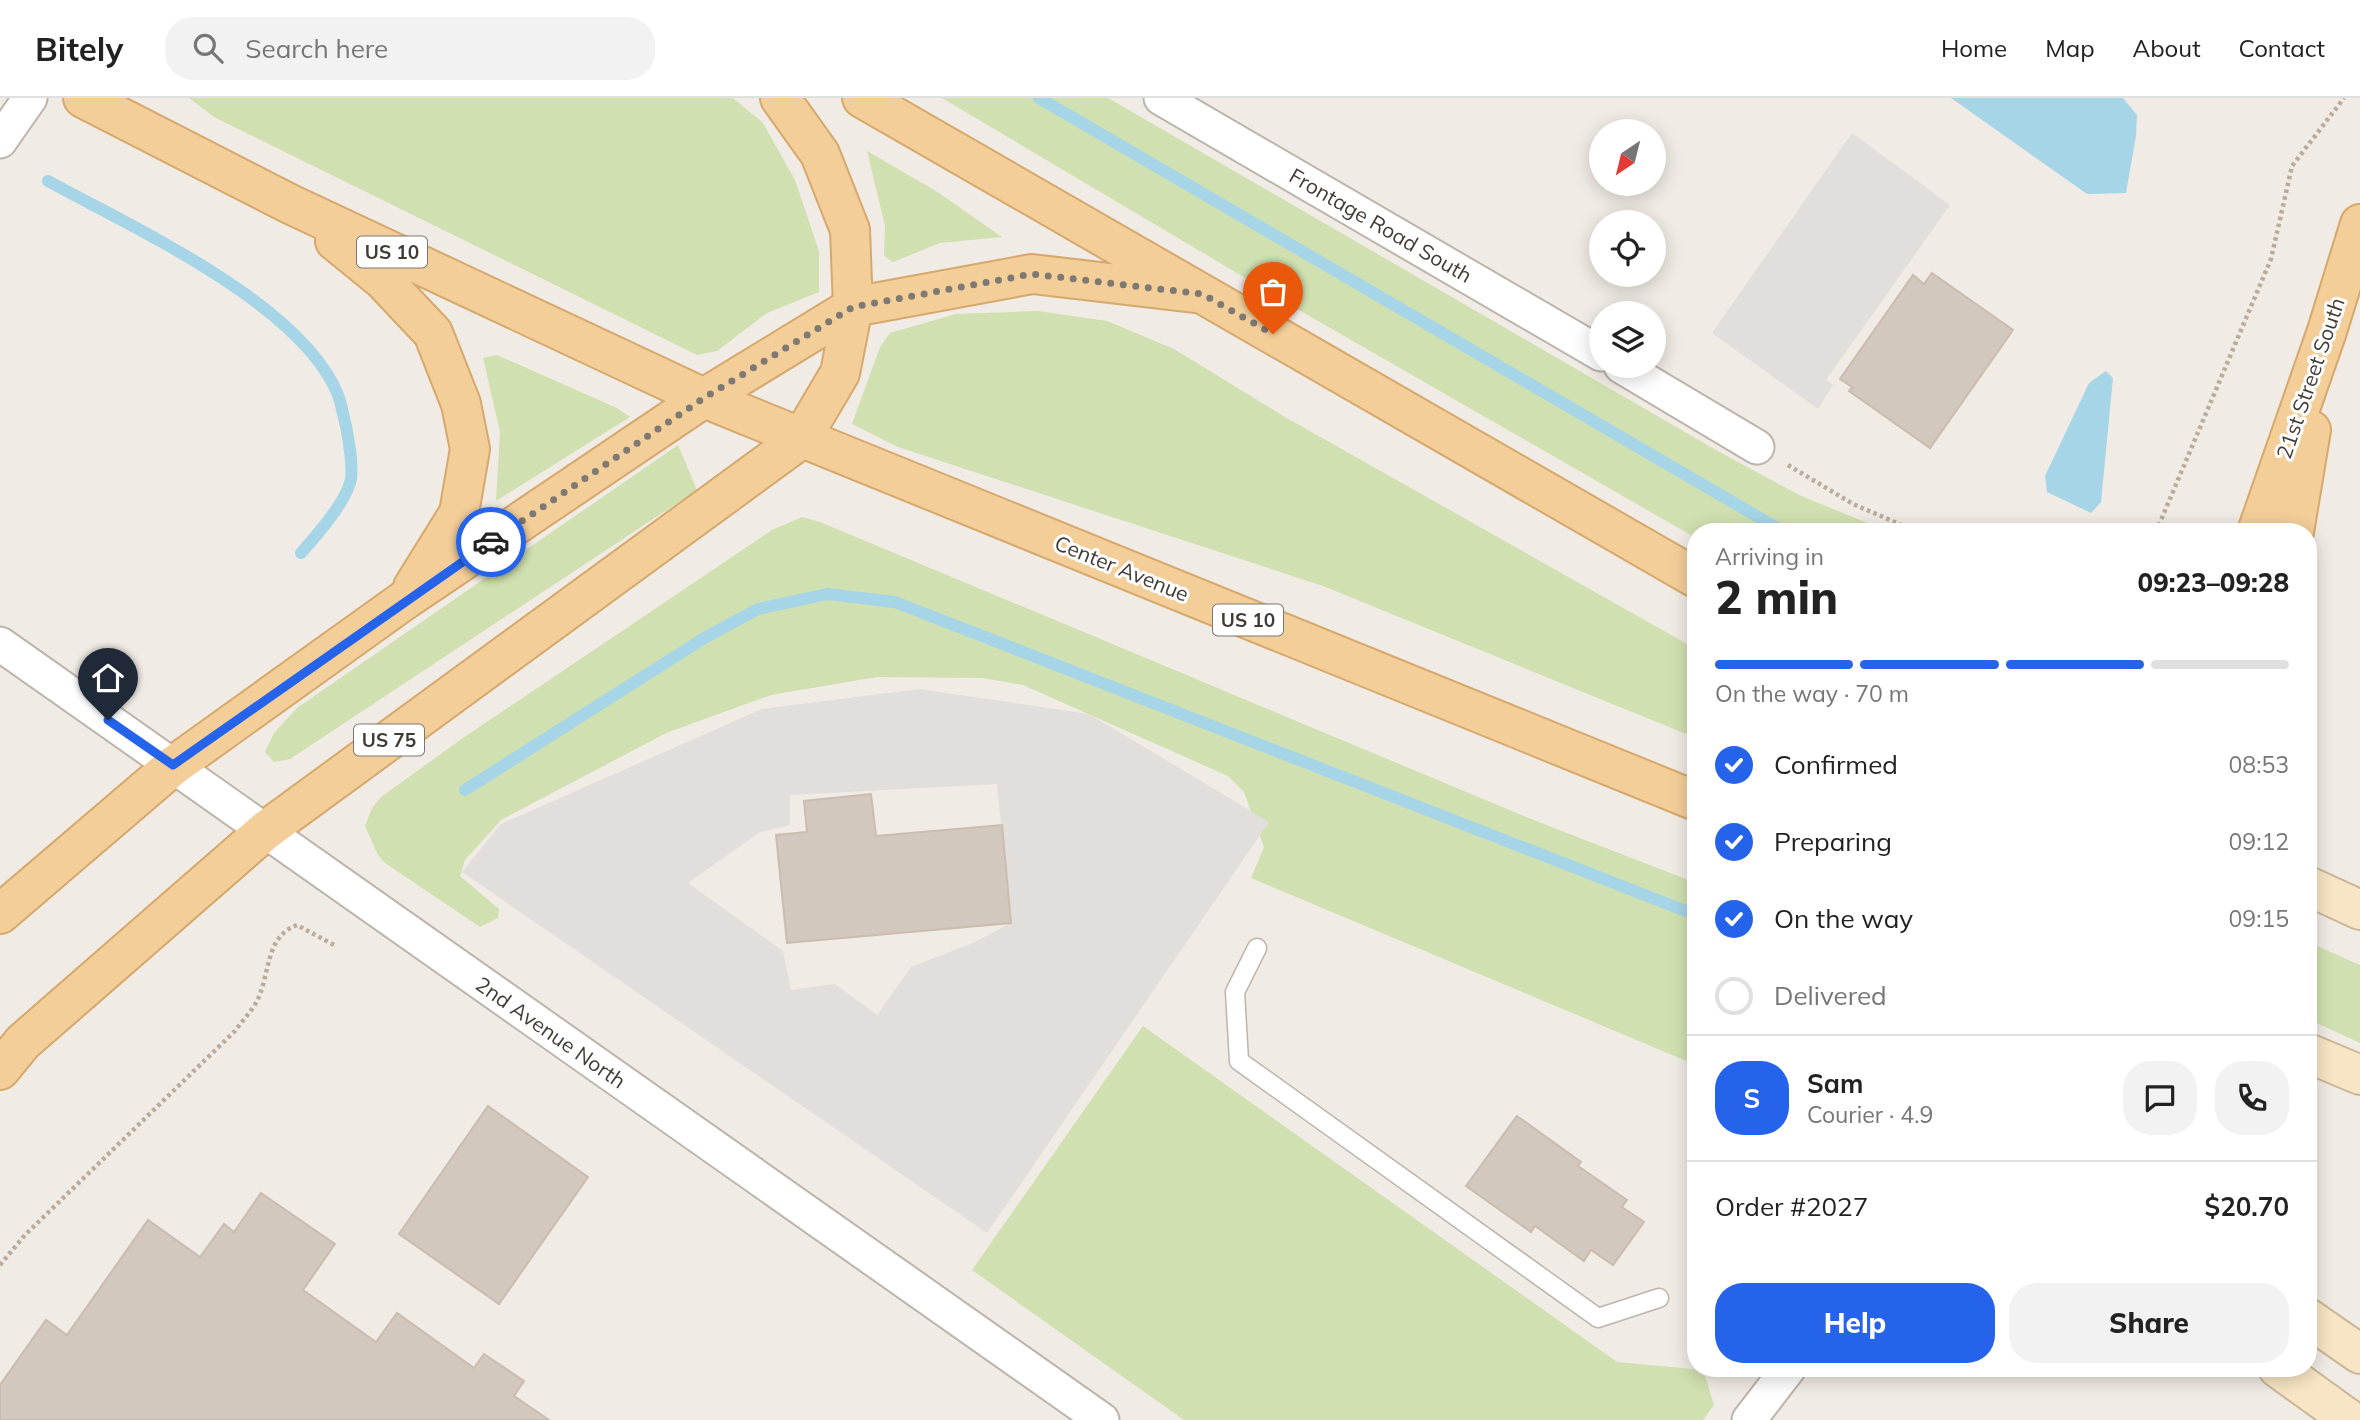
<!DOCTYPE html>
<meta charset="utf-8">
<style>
:root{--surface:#fff;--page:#f2f2f2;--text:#222;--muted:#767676;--line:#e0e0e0;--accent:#2563eb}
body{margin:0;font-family:Mulish,sans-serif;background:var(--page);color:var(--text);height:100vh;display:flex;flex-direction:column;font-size:26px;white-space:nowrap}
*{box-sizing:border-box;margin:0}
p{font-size:23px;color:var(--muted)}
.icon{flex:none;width:38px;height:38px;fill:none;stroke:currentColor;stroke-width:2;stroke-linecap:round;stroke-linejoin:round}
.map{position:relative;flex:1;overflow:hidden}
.side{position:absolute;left:1687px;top:425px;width:630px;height:854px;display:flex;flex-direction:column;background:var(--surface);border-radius:28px;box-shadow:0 4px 18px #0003}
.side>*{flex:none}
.needle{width:46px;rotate:215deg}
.fabs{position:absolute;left:1589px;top:21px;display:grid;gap:14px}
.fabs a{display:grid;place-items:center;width:77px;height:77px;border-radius:50%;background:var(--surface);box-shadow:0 4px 18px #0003;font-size:35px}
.pin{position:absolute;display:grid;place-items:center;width:60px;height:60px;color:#fff;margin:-72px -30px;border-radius:50% 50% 50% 0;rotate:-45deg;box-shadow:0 0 7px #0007}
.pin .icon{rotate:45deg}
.courier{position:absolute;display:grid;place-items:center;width:70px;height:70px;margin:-35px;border:5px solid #2563eb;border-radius:50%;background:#fff;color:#222;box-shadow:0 2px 9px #0007}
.summary em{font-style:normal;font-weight:800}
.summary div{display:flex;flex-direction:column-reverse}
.summary{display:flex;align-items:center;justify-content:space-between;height:119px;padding:0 28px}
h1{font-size:46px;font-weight:800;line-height:52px}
.bar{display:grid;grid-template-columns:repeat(4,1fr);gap:10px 7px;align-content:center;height:84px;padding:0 28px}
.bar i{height:9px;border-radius:5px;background:var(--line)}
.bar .on{background:var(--accent)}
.bar p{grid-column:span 4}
.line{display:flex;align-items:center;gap:18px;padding:0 28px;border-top:2px solid var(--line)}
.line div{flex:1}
.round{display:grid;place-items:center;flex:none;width:74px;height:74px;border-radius:28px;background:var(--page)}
ol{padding:0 28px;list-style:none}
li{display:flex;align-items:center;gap:21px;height:77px}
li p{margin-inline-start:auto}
li .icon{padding:7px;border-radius:50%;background:var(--accent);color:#fff;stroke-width:4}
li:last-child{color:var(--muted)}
li i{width:38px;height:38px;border:4px solid var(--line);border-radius:50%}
.cta{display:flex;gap:14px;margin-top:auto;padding:14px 28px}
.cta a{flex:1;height:80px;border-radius:28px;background:var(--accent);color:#fff;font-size:28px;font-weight:800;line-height:80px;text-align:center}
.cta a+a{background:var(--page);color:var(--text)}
header{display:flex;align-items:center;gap:42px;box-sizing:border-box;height:98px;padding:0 35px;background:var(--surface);border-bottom:2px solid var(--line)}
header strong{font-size:33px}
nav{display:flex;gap:38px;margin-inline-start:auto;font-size:24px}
.search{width:490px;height:63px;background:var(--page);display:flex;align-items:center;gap:18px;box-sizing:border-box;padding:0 24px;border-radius:28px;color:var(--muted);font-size:26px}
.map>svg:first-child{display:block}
.green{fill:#d1e0b0}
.parking{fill:#e1dedc;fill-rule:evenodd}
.water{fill:#a5d5e7}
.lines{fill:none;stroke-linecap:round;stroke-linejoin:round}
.stream{stroke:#a5d5e7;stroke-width:12}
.building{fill:#d3c8be;stroke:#cabcaf;stroke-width:2}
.lane-casing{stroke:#bdb4ab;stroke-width:21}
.street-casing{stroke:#bdb4ab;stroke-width:37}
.secondary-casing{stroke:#cbb797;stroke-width:42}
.primary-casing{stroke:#d6a86c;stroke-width:42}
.path{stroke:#baab9a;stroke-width:4.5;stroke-dasharray:3.5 3.5;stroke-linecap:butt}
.lane{stroke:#fff;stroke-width:18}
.street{stroke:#fff;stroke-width:33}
.secondary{stroke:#f8e5c5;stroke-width:38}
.primary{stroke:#f3ce99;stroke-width:38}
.done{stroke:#7e7972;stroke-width:7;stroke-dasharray:0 12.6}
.route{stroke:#2563eb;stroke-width:9}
.labels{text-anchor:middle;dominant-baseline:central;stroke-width:6;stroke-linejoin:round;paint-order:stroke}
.shield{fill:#fff;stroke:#7a7671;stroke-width:2}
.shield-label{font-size:19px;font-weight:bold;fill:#413b34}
.street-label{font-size:21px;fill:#413b34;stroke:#fff}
</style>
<header>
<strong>Bitely</strong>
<div class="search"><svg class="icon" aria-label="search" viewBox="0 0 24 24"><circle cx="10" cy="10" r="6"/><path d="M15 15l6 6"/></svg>Search here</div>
<nav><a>Home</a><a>Map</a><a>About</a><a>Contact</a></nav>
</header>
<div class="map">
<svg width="2360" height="1322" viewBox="0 0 2360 1322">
<rect width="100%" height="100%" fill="#f0ebe4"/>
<path class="green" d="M189 0H733L763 25 795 82 819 153V194L767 215 717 253 697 257 214 19Z
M942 0H1108L1716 352 1799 397 1889 434H1696V440L1311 219Z
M867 53 936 93 1002 139 940 145 893 164 884 158 885 128Z
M1038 213 1107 223 1174 251 1285 319 1696 551V640L1323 488 898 349 852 326 880 249 890 235 956 216Z
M497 257 617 310 630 319 496 403 500 334 483 260Z
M678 347 697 392 290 661 274 664 265 654 274 635 297 610Z
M802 419 820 424 1531 721 1696 785V967L1251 780 1264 749 1244 694 1228 678 1023 587 983 580 877 579 771 597 666 635 501 722 465 762 460 778 499 811 498 820 480 829 385 765 378 757 365 728 372 710 381 699 463 640 772 432Z
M2308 844 2360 867V945L2308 921Z
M1143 928 1617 1264 1693 1271 1705 1278 1714 1307 1703 1322H1184L972 1172Z"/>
<path class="parking" d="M1852 35 1950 107 1826 282 1833 287 1818 311 1712 235Z
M919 591 1089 616 1269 724 987 1135 462 774 501 726 762 611ZM997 686 1011 825 973 845 911 869 877 917 835 886 791 892 783 853 688 785 760 734 790 727V697Z"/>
<path class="water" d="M1951 0H2123L2137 17 2136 38 2126 95 2087 96Z
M2106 273 2113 280 2101 404 2091 415 2047 394 2045 378 2089 285Z"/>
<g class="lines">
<path class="stream" d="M1039 0 1784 434
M48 83C132 129 302 206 338 297 342 307 343 318 346 328 349 345 353 364 351 381 347 403 316 438 301 455
M465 692 706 539 758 511 827 496 895 504 1696 817"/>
</g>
<path class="building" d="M1932 175 2013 232 1930 350 1849 293 1852 289 1840 281 1913 177 1924 186Z
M871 696 876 738 1002 727 1011 825 787 845 776 737 807 734 804 703Z
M488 1008 588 1079 499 1206 399 1136Z
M1517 1018 1581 1064 1578 1068 1627 1102 1622 1109 1644 1124 1613 1167 1591 1152 1584 1163 1535 1128 1531 1134 1466 1088Z
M261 1095 335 1146 303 1192 376 1244 397 1215 474 1270 484 1256 524 1283 514 1298 549 1322H0V1287L46 1222 67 1237 148 1122 200 1159 224 1126 234 1134Z"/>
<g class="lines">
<g class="lane-casing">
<path id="lane" d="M1257 850 1235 894 1239 963 1598 1220 1659 1200"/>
</g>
<g class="street-casing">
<path id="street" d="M1161 0 1601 256
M0 43 30 0
M1621 268 1757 349
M0 546 1102 1322
M1749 1322 1789 1270"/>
</g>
<g class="secondary-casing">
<path id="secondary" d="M2308 788 2360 812
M2308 955 2360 977
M2308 1220 2360 1256
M2278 1270 2350 1322"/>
</g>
<g class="primary-casing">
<path id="primary" d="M83 0 290 106 704 300 1696 703
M862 0 1696 480
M335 143 383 182 433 235 461 306 470 351 459 415 413 489
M2257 434 2327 233 2360 126
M2294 434 2311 332
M0 816 173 668 406 501 704 300 853 209 1032 176 1203 196
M0 972 23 944 265 733 801 341 840 275 853 209 850 132 820 56 780 0"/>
</g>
<path class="path" d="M1788 367 1853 406 1918 434
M2156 434 2271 161 2292 68 2344 0
M0 1167 25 1137 235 933C242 923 253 912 258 901 270 874 266 838 297 827L334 847"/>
<use href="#lane" class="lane"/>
<use href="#street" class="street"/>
<use href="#secondary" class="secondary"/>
<use href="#primary" class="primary"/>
</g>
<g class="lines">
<path class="done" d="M491 444 704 300 853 209 1032 176 1202 196 1273 236"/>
<path class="route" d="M108 622 173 667 491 444"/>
</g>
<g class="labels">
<g class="shield">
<rect x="357" y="138.5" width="70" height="31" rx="5"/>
<rect x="1213" y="506.5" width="70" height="31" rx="5"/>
<rect x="354" y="626.5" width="70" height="31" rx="5"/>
</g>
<g class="shield-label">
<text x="392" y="154">US 10</text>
<text x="1248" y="522">US 10</text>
<text x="389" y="642">US 75</text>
</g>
<g class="street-label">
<text transform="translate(1381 127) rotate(30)">Frontage Road South</text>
<text transform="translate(2310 280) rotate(-71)">21st Street South</text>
<text transform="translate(1122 470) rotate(22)">Center Avenue</text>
<text transform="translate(551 934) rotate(35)">2nd Avenue North</text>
</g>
</g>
</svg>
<div class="fabs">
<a><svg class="needle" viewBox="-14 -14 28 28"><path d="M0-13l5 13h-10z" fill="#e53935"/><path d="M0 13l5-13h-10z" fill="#767676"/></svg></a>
<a><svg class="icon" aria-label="locate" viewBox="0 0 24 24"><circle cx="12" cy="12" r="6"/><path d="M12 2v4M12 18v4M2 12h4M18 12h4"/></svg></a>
<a><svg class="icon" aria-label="layers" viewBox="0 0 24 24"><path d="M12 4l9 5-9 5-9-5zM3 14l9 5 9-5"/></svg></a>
</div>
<div class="pin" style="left:1273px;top:236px;background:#ea580c"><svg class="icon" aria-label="bag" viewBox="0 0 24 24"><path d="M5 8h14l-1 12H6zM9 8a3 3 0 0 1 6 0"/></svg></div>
<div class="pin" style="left:108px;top:622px;background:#1f2937"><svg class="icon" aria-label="home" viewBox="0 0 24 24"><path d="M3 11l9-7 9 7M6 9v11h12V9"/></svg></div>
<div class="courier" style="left:491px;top:444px"><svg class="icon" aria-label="car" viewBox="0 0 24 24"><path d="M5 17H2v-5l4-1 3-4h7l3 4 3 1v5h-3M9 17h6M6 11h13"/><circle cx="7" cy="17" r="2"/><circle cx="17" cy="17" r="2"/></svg></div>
<section class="side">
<div class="summary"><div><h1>2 min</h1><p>Arriving in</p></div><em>09:23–09:28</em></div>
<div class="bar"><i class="on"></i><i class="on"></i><i class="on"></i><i></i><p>On the way · 70 m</p></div>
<ol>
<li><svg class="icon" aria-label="check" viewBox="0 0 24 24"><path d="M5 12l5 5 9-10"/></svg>Confirmed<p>08:53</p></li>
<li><svg class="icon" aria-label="check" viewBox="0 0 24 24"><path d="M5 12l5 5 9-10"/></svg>Preparing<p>09:12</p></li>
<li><svg class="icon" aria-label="check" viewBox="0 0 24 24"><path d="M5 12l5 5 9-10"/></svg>On the way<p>09:15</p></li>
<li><i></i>Delivered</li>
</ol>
<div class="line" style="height:126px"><b class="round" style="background:var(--accent);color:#fff">S</b><div><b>Sam</b><p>Courier · 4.9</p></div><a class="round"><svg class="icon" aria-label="chat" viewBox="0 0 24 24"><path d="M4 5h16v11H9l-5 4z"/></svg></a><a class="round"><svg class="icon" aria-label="phone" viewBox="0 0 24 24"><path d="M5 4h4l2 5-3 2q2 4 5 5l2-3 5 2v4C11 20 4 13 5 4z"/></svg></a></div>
<div class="line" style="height:91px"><div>Order #2027</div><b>$20.70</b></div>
<div class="cta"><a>Help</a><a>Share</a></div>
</section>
</div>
